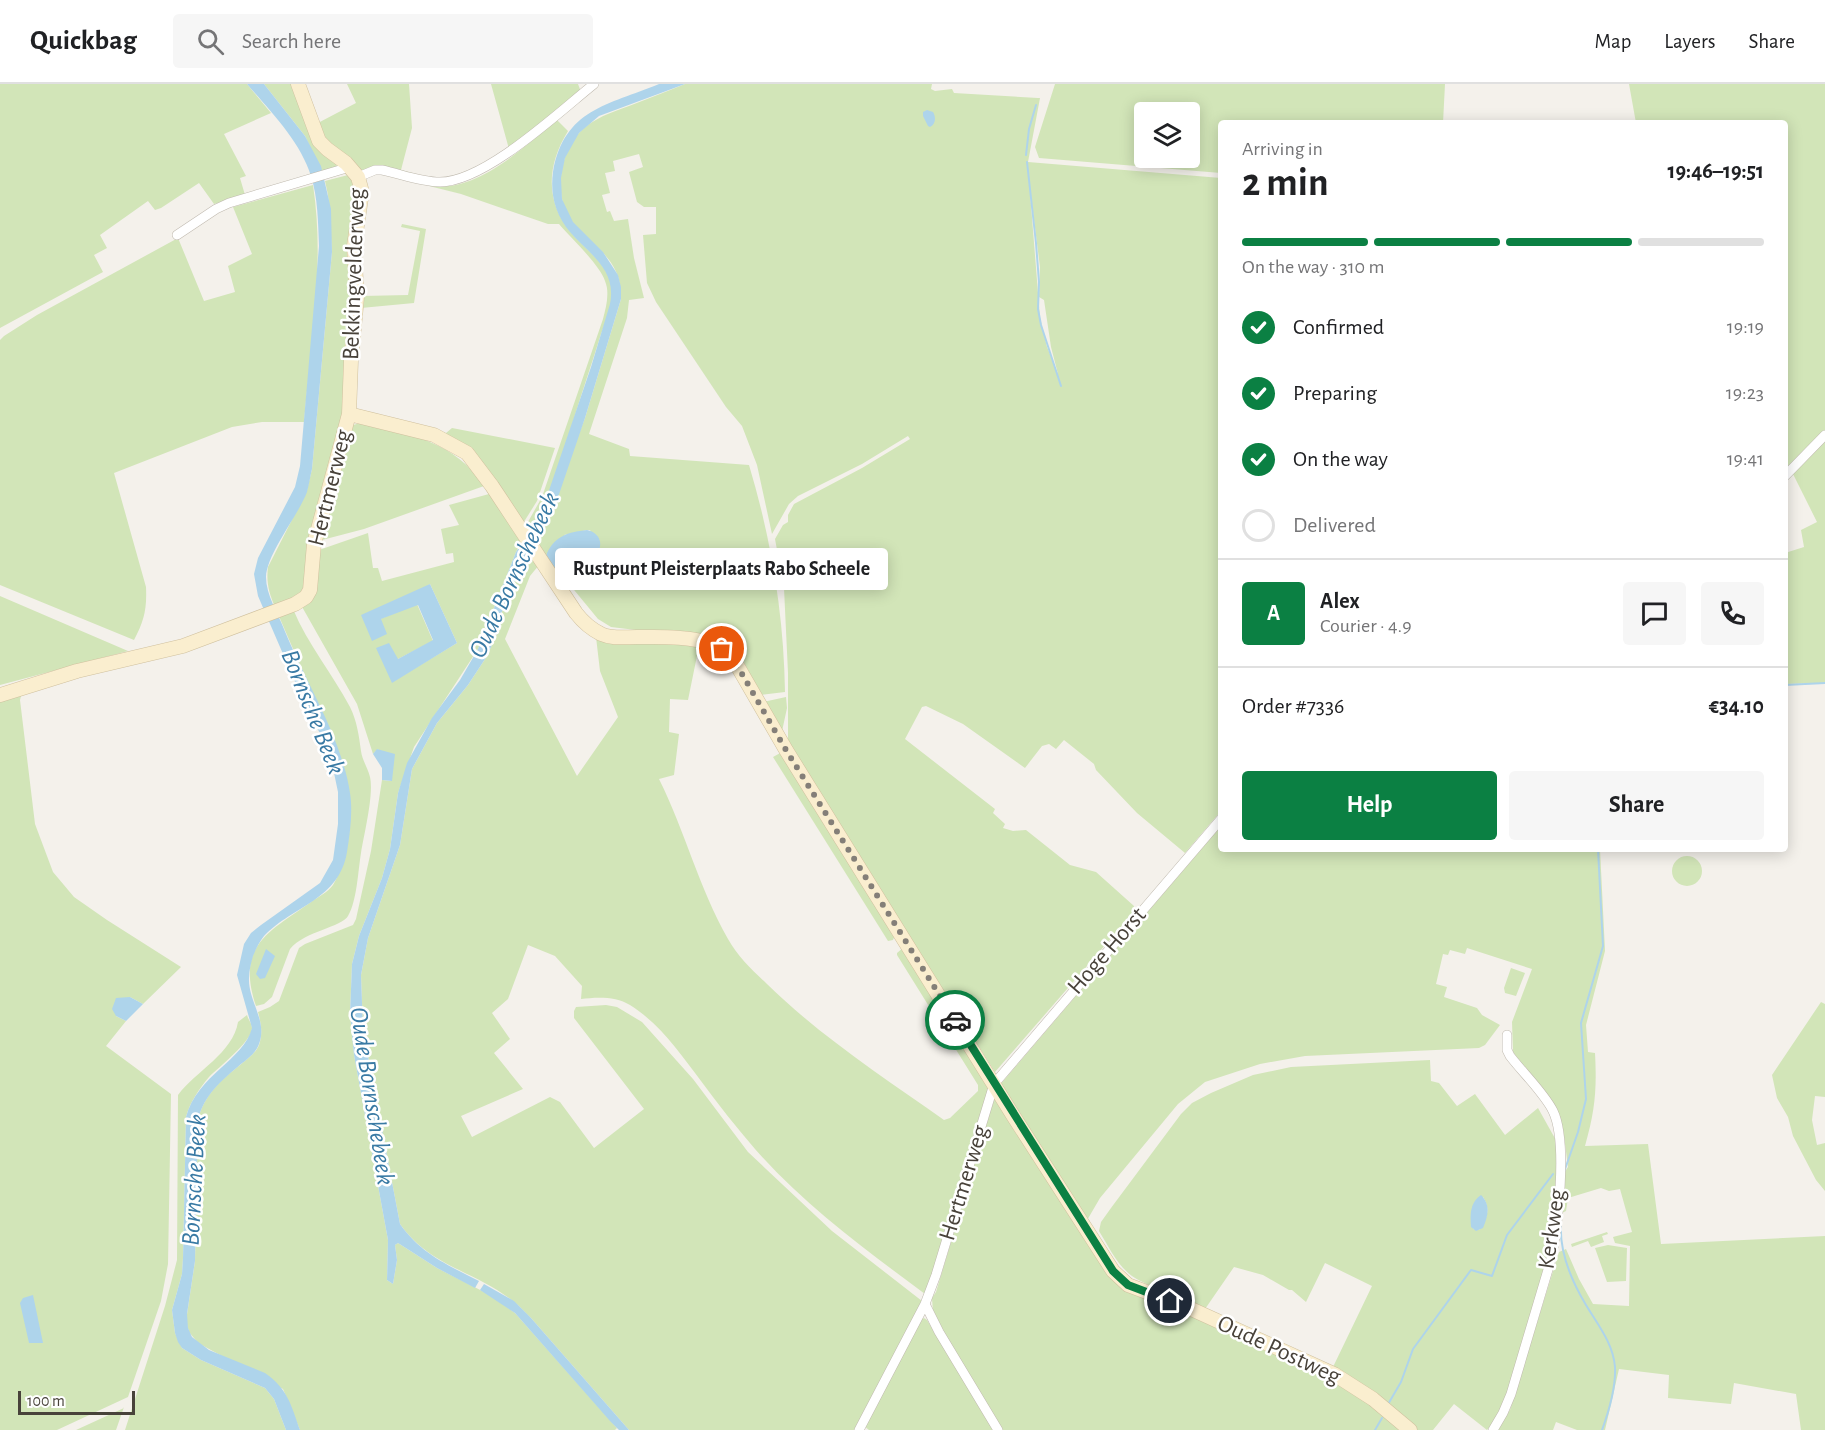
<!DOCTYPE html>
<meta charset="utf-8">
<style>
:root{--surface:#fff;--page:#f6f6f6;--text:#202124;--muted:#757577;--line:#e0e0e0;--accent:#0b8043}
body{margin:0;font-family:"Alegreya Sans",sans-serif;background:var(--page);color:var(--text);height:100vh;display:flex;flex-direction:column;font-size:22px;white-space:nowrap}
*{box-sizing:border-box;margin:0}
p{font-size:20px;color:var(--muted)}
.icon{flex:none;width:33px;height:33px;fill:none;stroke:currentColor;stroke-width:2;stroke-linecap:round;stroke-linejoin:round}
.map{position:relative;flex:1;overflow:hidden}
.panel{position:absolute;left:1218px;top:36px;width:570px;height:732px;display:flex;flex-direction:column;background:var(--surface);border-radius:6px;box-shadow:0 3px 15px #0003}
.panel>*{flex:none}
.fabs{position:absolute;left:1134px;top:18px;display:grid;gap:12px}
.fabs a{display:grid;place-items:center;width:66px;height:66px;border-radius:6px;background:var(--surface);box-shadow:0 3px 15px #0003;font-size:30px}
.scale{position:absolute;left:18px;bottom:15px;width:117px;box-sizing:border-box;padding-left:6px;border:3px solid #48423a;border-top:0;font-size:16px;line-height:21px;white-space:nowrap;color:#48423a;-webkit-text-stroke:4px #fff;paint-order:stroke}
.pin{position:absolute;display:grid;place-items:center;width:51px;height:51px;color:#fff;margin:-26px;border:3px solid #fff;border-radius:50%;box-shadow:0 2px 6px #0007}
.courier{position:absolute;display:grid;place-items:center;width:60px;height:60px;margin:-30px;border:4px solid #0b8043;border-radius:50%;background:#fff;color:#222;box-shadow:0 2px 8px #0007}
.bubble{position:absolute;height:42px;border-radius:6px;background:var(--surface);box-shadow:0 3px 15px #0003;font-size:20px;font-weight:700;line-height:42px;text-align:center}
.overview em{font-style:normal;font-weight:700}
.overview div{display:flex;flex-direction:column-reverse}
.overview{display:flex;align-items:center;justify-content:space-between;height:102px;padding:0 24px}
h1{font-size:39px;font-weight:700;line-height:45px}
.bar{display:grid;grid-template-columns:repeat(4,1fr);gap:9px 6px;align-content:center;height:72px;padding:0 24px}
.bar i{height:8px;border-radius:4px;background:var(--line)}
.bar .active{background:var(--accent)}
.bar p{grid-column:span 4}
.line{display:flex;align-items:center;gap:15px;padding:0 24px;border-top:2px solid var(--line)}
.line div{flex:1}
.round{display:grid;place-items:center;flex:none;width:63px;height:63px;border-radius:6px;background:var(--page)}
ol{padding:0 24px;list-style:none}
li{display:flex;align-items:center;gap:18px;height:66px}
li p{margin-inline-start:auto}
li .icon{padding:6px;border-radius:50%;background:var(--accent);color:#fff;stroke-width:4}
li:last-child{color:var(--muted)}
li i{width:33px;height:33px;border:3px solid var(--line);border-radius:50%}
.action{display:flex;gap:12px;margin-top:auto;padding:12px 24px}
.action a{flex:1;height:69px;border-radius:6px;background:var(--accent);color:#fff;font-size:24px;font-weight:700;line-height:69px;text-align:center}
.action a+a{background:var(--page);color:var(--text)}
header{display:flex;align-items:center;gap:36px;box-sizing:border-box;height:84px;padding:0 30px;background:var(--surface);border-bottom:2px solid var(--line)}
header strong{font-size:28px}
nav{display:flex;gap:33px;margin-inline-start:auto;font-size:21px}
.search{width:420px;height:54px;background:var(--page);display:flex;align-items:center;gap:15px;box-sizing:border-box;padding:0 21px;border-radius:6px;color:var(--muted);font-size:22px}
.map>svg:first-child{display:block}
.green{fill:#d2e5b8;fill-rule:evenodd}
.water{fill:#aed4eb}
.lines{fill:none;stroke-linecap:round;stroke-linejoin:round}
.stream{stroke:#aed4eb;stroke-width:2}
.street-casing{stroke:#bfb9ae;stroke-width:10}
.secondary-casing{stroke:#d0c19f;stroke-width:15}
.street{stroke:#fff;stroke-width:9}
.secondary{stroke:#faeecf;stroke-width:14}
.done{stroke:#847f78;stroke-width:6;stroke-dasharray:0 10.8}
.route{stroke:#0b8043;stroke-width:8}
.labels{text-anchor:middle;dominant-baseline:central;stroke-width:5;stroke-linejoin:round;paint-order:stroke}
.street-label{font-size:24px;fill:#48423a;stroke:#fff}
.water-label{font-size:26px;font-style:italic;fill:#397aa4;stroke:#fff}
</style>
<header>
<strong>Quickbag</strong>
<div class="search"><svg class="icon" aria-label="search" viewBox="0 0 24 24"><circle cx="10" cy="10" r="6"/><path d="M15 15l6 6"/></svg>Search here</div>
<nav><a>Map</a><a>Layers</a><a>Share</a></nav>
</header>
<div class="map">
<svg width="1825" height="1346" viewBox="0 0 1825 1346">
<rect width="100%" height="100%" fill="#f4f1eb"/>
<path class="green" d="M0 0H247L271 29 224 50 246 92 240 94 245 111 214 120 199 99 161 124 155 126 148 117 100 151 107 164 94 171 103 188 0 244Z
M264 0H294L337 80 336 83 322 88 305 52Z
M347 0H409L412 44 401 86 416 90 361 88 329 64 316 40 356 19Z
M491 0H578L581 8 509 65Z
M685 0H932L931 5 935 7 952 5 954 9 1038 14H1040L1028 78 1221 94V727L1185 769 1137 729 1096 686 1094 680 1064 656 1056 665 1049 660 1042 662 1025 684 963 640 926 622 922 623 905 655 995 725 993 729 1005 740 1003 744 1013 747 1026 746 1070 781 1096 788 1134 822 1133 829 995 988 788 661V589L784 504 775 455 783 441 788 438V431L794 420 862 384 910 355 908 352 862 380 798 412 789 420 772 450 757 381 742 342 726 323 656 218 647 199 643 151 656 150V123H644L637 118 629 88 643 83 639 70 613 77 615 87 605 89 610 109 602 111 607 128 610 127 614 137 628 135 634 174 644 214 629 216 627 234 589 350 629 365 630 372 749 381C771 454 784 531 785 608L760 611 743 576 733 566 721 559 702 554 611 543 598 535 570 501 559 494 532 459 542 446 585 334 621 215C622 176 596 165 574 140 563 127 559 109 561 92 567 47 591 35 629 22 648 15 667 7 685 0ZM1029 96 1040 183 1039 213 1044 216 1051 263 1058 290 1047 263 1040 234ZM587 446H590L599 466 575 492 564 451Z
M1055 0H1445L1443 39H1221V89L1039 74 1035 63ZM1144 28H1190V74H1144Z
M1629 0H1825V349L1785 389V39H1636Z
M557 36 568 47C545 84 545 123 577 155 592 170 610 184 612 206 613 220 606 237 601 250 593 276 584 302 576 328 565 361 557 396 542 427 538 436 532 443 527 451L524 445 542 413 603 235C606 223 610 209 605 197 600 181 571 154 559 140H548L461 110 429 102C478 109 522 64 557 36Z
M348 91 353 94 357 105 353 198 343 328 304 511 275 523C269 509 266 498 268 483L307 406 312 385 332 168 328 111 325 97Z
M313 101C325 179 311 259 304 338H262L232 343 114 389 146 503C147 526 144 537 134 556L0 501V256L4 252 37 231 178 154 204 217 235 208 228 182 252 170 233 123Z
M402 140 426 145 414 219 361 224 362 212 408 211 420 147 401 143Z
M402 336 446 349 452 344 555 364 537 417 522 441 480 379 402 340Z
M364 338C412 351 455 358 484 402L364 445 322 456 353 341Z
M1825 354V599L1785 600V469L1804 463 1801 446 1817 438 1792 388Z
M489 410 522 457 516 468 478 565 414 663 398 709 390 765 382 794 359 852 352 880 350 930 354 971 388 1156 387 1196 393 1200 397 1176 395 1161 398 1159 437 1184 492 1212 515 1229 617 1344 615 1346H300L283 1305 198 1259 189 1248 186 1237 195 1177 198 1036C204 1011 220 997 240 981 247 975 256 969 259 961 263 950 261 939 258 928L270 923 279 917 299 864 305 860 353 841 356 835 371 767 382 696 391 697 378 665 373 670 357 620 301 521 319 466 368 449 373 484H378L382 497 454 478 453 469 446 470 441 445 459 441 449 421ZM430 500 457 559 392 598 398 575 433 557 417 520 380 535Z
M528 465 539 481 530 492 505 555 577 692 618 633 600 587 596 553 699 562 688 616 670 615 669 648 679 650 674 691 659 695C685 747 699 804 728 855 738 873 752 886 767 900 820 952 883 993 944 1036L950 1034 978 1007V1001L897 871V869L904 863 990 1000 943 1160 925 1210C866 1166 804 1121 755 1065 736 1043 718 1020 701 997 680 969 660 940 630 921 616 912 596 913 581 915L582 902 555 872 528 861 508 915 492 929 510 955 494 969 523 1005 461 1032 472 1053 550 1013 560 1018 594 1064 644 1025 574 934V927L576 923 606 921 617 923 642 938 693 995 748 1068 832 1147 922 1217 856 1346H629L531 1234C525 1229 520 1222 514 1218 476 1187 430 1183 400 1140L363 946 361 891 368 854 400 761 412 685 437 639 468 601 487 572 502 538 501 530Z
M0 512 128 567 0 601Z
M293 525C308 561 332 589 350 623 357 637 359 652 361 667 362 676 368 684 370 693 374 711 364 750 361 769 358 787 357 817 348 832 342 843 305 847 290 865L272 913 264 920 256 922C236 862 267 849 311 818 318 813 328 808 333 801 339 791 345 774 347 763 358 705 338 665 315 614 302 586 290 558 278 530Z
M22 608 20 616 35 740 53 788 74 813 107 836 181 883 143 920 130 913 116 932 126 937 106 962 171 1010 168 1180 161 1217 128 1313 57 1346H0V616Z
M786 613 787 624 781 652 763 618Z
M782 668 895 851 893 856 888 857 773 673Z
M1221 742V765H1600L1605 867 1586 941 1588 968 1595 969C1597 1006 1595 1027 1585 1062L1648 1060 1661 1160 1825 1152V1346H1801L1796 1310 1734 1299 1731 1320 1668 1314 1669 1291 1619 1285 1605 1346H1577L1556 1338 1553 1346H1496L1510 1326 1559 1168 1566 1165 1579 1195 1593 1220 1629 1222 1630 1162 1615 1159 1613 1153 1632 1148 1620 1105 1609 1107 1601 1104 1568 1114 1566 1127 1562 1129 1564 1089 1568 1083 1564 1052 1557 1029 1513 968 1512 938 1532 885 1467 864 1465 870 1450 866 1448 871 1443 870 1436 900 1447 903 1444 913 1477 924 1482 931 1500 941 1485 961 1479 964 1305 972 1260 980 1205 998 1178 1020 1100 1114 1086 1138 999 1002Z
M1672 787a15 15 0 1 1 30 0a15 15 0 1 1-30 0Z
M1511 884 1525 889 1516 912 1505 909 1504 904Z
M1821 918 1825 920V1013L1815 1012 1812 1036 1817 1061 1825 1059V1107L1816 1096 1793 1052 1788 1033 1777 1014 1772 991Z
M247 931C248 935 252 940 252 944 253 956 218 984 209 993 199 1005 190 1018 186 1033L183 1174 182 1190 172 1226 175 1249 182 1264 201 1276 265 1304 274 1315 286 1346H125L165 1222 177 1176 178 1011C196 987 233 969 238 938Z
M1430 976 1431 997 1439 999 1457 1022 1475 1010 1505 1051 1538 1024 1557 1058 1556 1096 1551 1171 1502 1327 1487 1346 1454 1320 1433 1346H1413L1333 1283 1372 1202 1325 1179 1306 1218 1292 1206H1289L1263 1191 1234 1183 1203 1228C1183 1208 1154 1207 1132 1192 1117 1181 1109 1163 1099 1147L1101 1138 1111 1124 1181 1030 1192 1019 1211 1009 1253 991 1291 983ZM1483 1113C1491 1125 1487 1135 1479 1146L1473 1145Z
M996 1009 1088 1159 1157 1217 1349 1304 1403 1346H1001L957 1274 933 1228 932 1214 936 1208Z
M1607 1148 1608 1150 1602 1152 1604 1158 1591 1163 1588 1157 1572 1163 1571 1160Z
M1608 1161 1627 1164 1626 1197 1607 1198 1595 1164Z
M924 1234 927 1236 993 1346H869L864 1342 919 1237Z
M124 1323 116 1346H76L124 1324Z"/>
<path class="water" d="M247 0H264L305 52 321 82 331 125 332 168 312 385C310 393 309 401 307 408 298 432 267 469 266 493 266 511 278 529 284 545 305 597 342 654 350 709 353 728 350 749 347 768 339 816 294 821 264 852 259 858 256 865 253 872 251 879 249 887 249 894 248 917 268 937 259 960 256 969 247 975 241 980 221 997 204 1011 198 1036L195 1177 187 1230 188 1244 192 1253 209 1266 265 1289C288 1305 291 1321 300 1346H286L274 1315 265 1304 201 1276 182 1264 178 1258 175 1249 172 1226 182 1190 183 1174 186 1033C197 991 244 976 252 944L237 891 244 860 251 849 261 841 320 799 333 776 338 740V708L330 670 299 607 258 512 254 490 258 474 295 403 300 382 319 162C318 139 318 114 311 92 300 57 271 28 247 0Z
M659 0H685L599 32 579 49 565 74 561 94 562 115 573 138 603 168 618 191 621 203V215L585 334 555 422 542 446 528 465 501 530 502 538 487 572 468 601 437 639 412 685 400 761 368 854 361 891 363 946 400 1140C421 1170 448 1181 479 1197L475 1204 437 1184 398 1159 395 1161 397 1176 393 1200 387 1196 388 1156 354 971 350 930 352 880 359 852 382 794 390 765 398 709 407 679 432 634 460 596 478 565 516 468 542 427 591 283 610 220C617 185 589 170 570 148 555 130 550 110 553 88 564 25 608 21 659 0Z
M927 26 933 28C936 33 936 40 930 43L928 42 923 32V28Z
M587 446C597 448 603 456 599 466L575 492C561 493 552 484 546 472 553 453 567 448 587 446Z
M430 500 457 559 392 599 376 564 389 559 398 575 433 556 418 521 381 535 387 550 372 557 361 531Z
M377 665 395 670 392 697 382 696V684L373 670Z
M266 865 275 872 265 894 260 895 256 890Z
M130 913 143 920 126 937 116 932 112 925 116 914Z
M1481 1111C1491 1121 1488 1132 1483 1144L1476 1147 1471 1143C1470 1131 1470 1118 1481 1111Z
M484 1200 514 1217 531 1234 629 1346H619L610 1337 515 1229 480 1206Z
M33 1211 43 1259H29L20 1219 23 1214Z"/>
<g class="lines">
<path class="stream" d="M1026 71 1029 45 1036 21
M1027 78 1036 159 1039 198 1038 225 1041 241 1061 302
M1785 601 1825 599
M1564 1088 1578 1048 1586 1015 1581 939 1603 862 1598 765
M1561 1139C1559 1168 1571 1196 1586 1221 1598 1241 1613 1259 1615 1283 1616 1304 1609 1327 1602 1346
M1387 1322 1401 1298 1413 1265 1471 1186 1492 1192 1507 1151 1553 1090
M1375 1346 1382 1334"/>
<g class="street-casing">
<path id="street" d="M358 93 375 86H382C401 90 420 98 440 98 485 98 559 28 594 0
M177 151 216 125 229 119 350 83
M1785 392 1825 351
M925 1220 939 1248 998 1346
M859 1346 925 1220 936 1191 994 1000 1221 735
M1493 1346 1503 1329 1511 1310 1550 1179C1558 1145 1568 1058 1553 1027 1544 1009 1523 989 1510 972L1507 966V951"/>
</g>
<g class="secondary-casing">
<path id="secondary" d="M349 330 434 351 467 369 492 402 576 529C583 538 591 545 601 550 612 555 625 553 637 553 673 553 716 549 738 583L786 666 1014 1033 1113 1187 1128 1201 1189 1224 1334 1290 1373 1315 1410 1346
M0 611 77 587 183 562 295 520 306 513 310 506 314 460 349 330 351 277 357 213 354 162 362 108 358 93 346 79 327 65 319 57 298 0"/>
</g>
<use href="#street" class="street"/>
<use href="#secondary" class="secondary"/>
</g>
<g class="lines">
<path class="done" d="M722 565 738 583 786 666 955 936"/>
<path class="route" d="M955 936 1113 1187 1128 1201 1170 1217"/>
</g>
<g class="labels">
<g class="street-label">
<text transform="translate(354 190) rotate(-88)">Bekkingvelderweg</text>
<text transform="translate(330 404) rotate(-76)">Hertmerweg</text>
<text transform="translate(1107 867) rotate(-49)">Hoge Horst</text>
<text transform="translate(964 1099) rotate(-73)">Hertmerweg</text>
<text transform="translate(1552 1145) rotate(-82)">Kerkweg</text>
<text transform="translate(1279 1266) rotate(25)">Oude Postweg</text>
</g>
<g class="water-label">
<text transform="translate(514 491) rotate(-65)">Oude Bornschebeek</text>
<text transform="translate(313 628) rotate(68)">Bornsche Beek</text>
<text transform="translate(372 1012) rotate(81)">Oude Bornschebeek</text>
<text transform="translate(194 1096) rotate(-87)">Bornsche Beek</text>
</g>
</g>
</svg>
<div class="fabs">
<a><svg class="icon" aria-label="layers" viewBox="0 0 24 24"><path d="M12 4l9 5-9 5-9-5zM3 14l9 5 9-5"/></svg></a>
</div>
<div class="scale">100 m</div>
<div class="pin" style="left:722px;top:565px;background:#ea580c"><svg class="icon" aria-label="bag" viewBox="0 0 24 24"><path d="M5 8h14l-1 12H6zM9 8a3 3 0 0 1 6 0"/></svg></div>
<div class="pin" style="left:1170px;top:1217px;background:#1f2937"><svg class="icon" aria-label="home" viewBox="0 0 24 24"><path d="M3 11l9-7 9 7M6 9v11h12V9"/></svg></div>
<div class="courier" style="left:955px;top:936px"><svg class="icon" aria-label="car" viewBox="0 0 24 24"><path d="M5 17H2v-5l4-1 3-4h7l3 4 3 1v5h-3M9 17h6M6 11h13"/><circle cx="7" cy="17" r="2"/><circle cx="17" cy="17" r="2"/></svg></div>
<div class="bubble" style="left:555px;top:464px;width:333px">Rustpunt Pleisterplaats Rabo Scheele</div>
<section class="panel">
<div class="overview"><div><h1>2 min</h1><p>Arriving in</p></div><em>19:46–19:51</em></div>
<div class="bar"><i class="active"></i><i class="active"></i><i class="active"></i><i></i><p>On the way · 310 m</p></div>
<ol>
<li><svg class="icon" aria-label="check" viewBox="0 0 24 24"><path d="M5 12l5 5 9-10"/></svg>Confirmed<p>19:19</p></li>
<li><svg class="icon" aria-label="check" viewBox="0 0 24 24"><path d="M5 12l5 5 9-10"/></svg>Preparing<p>19:23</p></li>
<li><svg class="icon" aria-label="check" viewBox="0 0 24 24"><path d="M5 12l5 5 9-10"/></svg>On the way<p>19:41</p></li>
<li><i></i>Delivered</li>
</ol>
<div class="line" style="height:108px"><b class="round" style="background:var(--accent);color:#fff">A</b><div><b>Alex</b><p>Courier · 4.9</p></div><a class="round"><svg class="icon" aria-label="chat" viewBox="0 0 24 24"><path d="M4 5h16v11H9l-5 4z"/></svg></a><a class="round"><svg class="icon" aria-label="phone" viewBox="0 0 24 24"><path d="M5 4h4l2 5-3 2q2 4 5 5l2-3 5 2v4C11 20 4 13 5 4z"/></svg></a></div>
<div class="line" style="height:78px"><div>Order #7336</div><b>€34.10</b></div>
<div class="action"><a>Help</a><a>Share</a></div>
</section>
</div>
